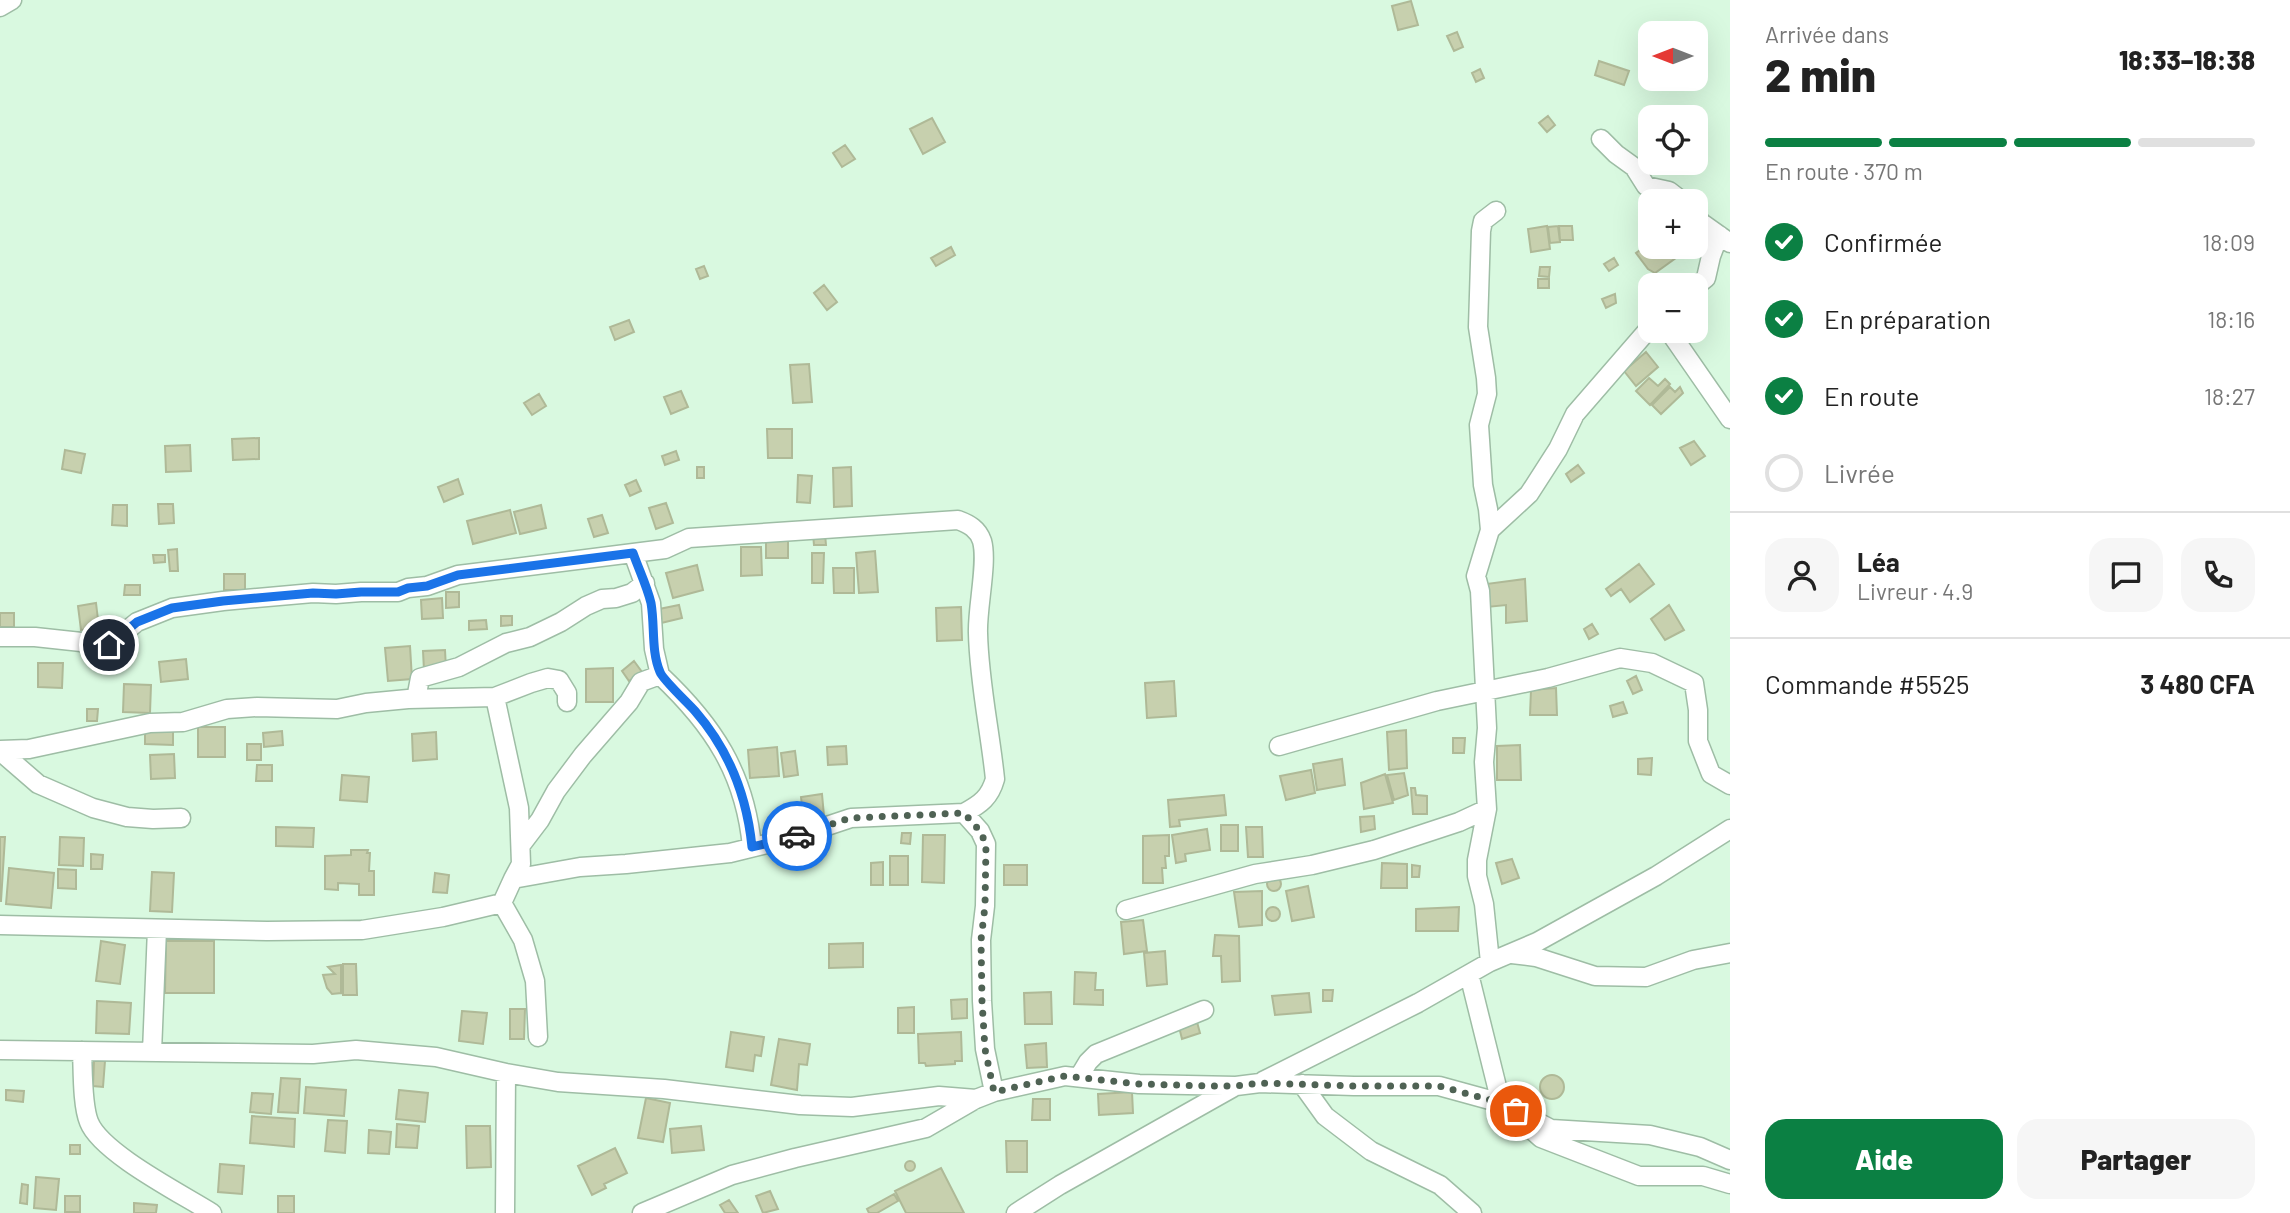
<!DOCTYPE html>
<html lang="fr">
<meta charset="utf-8">
<style>
:root{--surface:#fff;--page:#f6f6f6;--text:#222;--muted:#767676;--line:#e0e0e0;--accent:#0b8043}
body{margin:0;font-family:Barlow,sans-serif;background:var(--page);color:var(--text);height:100vh;display:flex;flex-direction:column;font-size:26px;white-space:nowrap}
*{box-sizing:border-box;margin:0}
p{font-size:23px;color:var(--muted)}
.icon{flex:none;width:38px;height:38px;fill:none;stroke:currentColor;stroke-width:2;stroke-linecap:round;stroke-linejoin:round}
.map{position:relative;flex:1;overflow:hidden}
.drawer{display:flex;flex-direction:column;background:var(--surface);width:560px}
.drawer>*{flex:none}
.needle{width:46px;rotate:270deg}
.fabs{position:absolute;left:1638px;top:21px;display:grid;gap:14px}
.fabs a{display:grid;place-items:center;width:70px;height:70px;border-radius:14px;background:var(--surface);box-shadow:0 7px 28px #0002;font-size:35px}
.pin{position:absolute;display:grid;place-items:center;width:60px;height:60px;color:#fff;margin:-30px;border:4px solid #fff;border-radius:50%;box-shadow:0 2px 7px #0007}
.courier{position:absolute;display:grid;place-items:center;width:70px;height:70px;margin:-35px;border:5px solid #1a73e8;border-radius:50%;background:#fff;color:#222;box-shadow:0 2px 9px #0007}
.summary em{font-style:normal;font-weight:800}
.summary div{display:flex;flex-direction:column-reverse}
.summary{display:flex;align-items:center;justify-content:space-between;height:119px;padding:0 35px}
h1{font-size:46px;font-weight:800;line-height:52px}
.bar{display:grid;grid-template-columns:repeat(4,1fr);gap:10px 7px;align-content:center;height:84px;padding:0 35px}
.bar i{height:9px;border-radius:5px;background:var(--line)}
.bar .current{background:var(--accent)}
.bar p{grid-column:span 4}
.line{display:flex;align-items:center;gap:18px;padding:0 35px;border-top:2px solid var(--line)}
.line div{flex:1}
.round{display:grid;place-items:center;flex:none;width:74px;height:74px;border-radius:21px;background:var(--page)}
ol{padding:0 35px;list-style:none}
li{display:flex;align-items:center;gap:21px;height:77px}
li p{margin-inline-start:auto}
li .icon{padding:7px;border-radius:50%;background:var(--accent);color:#fff;stroke-width:4}
li:last-child{color:var(--muted)}
li i{width:38px;height:38px;border:4px solid var(--line);border-radius:50%}
.cta{display:flex;gap:14px;margin-top:auto;padding:14px 35px}
.cta a{flex:1;height:80px;border-radius:21px;background:var(--accent);color:#fff;font-size:28px;font-weight:800;line-height:80px;text-align:center}
.cta a+a{background:var(--page);color:var(--text)}
main{display:flex;flex:1;min-height:0}
.map>svg:first-child{display:block}
.building{fill:#c7d0ae;stroke:#afb997;stroke-width:2}
.lines{fill:none;stroke-linecap:round;stroke-linejoin:round}
.street-casing{stroke:#9ebda5;stroke-width:21}
.street{stroke:#fff;stroke-width:18}
.done{stroke:#4f6254;stroke-width:7;stroke-dasharray:0 12.6}
.route{stroke:#1a73e8;stroke-width:9}
</style>
<main>
<div class="map">
<svg width="1730" height="1213" viewBox="0 0 1730 1213">
<rect width="100%" height="100%" fill="#d9f9e0"/>
<path class="building" d="M1411 1 1418 25 1398 30 1392 6Z
M1457 32 1463 47 1454 51 1447 36Z
M1599 61 1629 71 1624 85 1595 75Z
M1480 69 1484 78 1476 82 1472 73Z
M1548 116 1555 125 1547 132 1539 123Z
M932 118 945 142 923 154 910 129Z
M845 145 855 159 842 167 833 153Z
M1547 226 1550 249 1531 252 1528 229Z
M1558 226 1560 242 1550 243 1548 227Z
M1559 226H1572L1573 240H1560Z
M1650 243V247H1674L1680 255 1655 273 1648 269 1636 253Z
M951 247 955 255 936 266 931 258Z
M1614 258 1618 265 1609 271 1604 264Z
M704 266 708 276 700 279 696 269Z
M1540 267H1550L1549 277 1539 276Z
M1538 279H1549V288H1538Z
M824 285 837 302 827 310 814 293Z
M1615 294 1616 303 1606 308 1602 299Z
M629 320 634 332 615 340 610 327Z
M1646 352 1658 367 1636 386 1624 371Z
M809 364 812 402 793 403 790 365Z
M1649 378 1658 386 1665 379 1670 384 1650 405 1636 391Z
M1670 387 1675 392 1680 387 1683 393 1661 414 1652 405Z
M681 391 688 407 671 414 664 397Z
M539 394 546 406 532 415 524 403Z
M767 429H792V458H768Z
M259 438V459L233 460 232 439Z
M1694 441 1705 456 1691 465 1680 448Z
M190 445 191 471 166 472 165 446Z
M65 450 85 454 81 473 62 469Z
M676 451 679 460 665 465 662 456Z
M1578 465 1584 473 1571 482 1566 474Z
M697 467H704V478H697Z
M851 467 852 506 834 507 833 468Z
M798 475 812 476 810 503 797 502Z
M458 479 463 494 444 502 438 487Z
M636 480 641 491 630 496 625 485Z
M666 503 673 523 656 529 649 508Z
M158 504H173L174 523 159 524Z
M113 505H127V526L112 525Z
M541 505 546 528 520 534 514 512Z
M510 510 516 533 473 544 467 521Z
M602 515 608 533 594 537 588 519Z
M813 534H825L826 545H814Z
M766 540H788V558H766Z
M741 547H761L762 575 741 576Z
M177 549 178 571H170L168 550Z
M875 551 878 592 859 593 856 553Z
M812 553H824L823 583H812Z
M153 555H165V562L154 563Z
M1639 564 1654 584 1630 602 1621 589 1611 596 1606 589Z
M697 565 703 590 673 598 666 573Z
M833 568H854V593H834Z
M224 574H245V590H224Z
M1525 579 1527 621 1506 623V605L1487 607 1486 584Z
M125 585H140V595H124Z
M446 592H459V607L446 608Z
M442 598 443 618 422 619 421 600Z
M96 603 99 628 81 630 78 606Z
M679 605 682 618 657 624 654 610Z
M1669 605 1684 630 1665 640 1651 619Z
M961 607 962 640 937 641 936 608Z
M0 613H14V627H0Z
M501 616H512V625L501 626Z
M486 620 487 629 469 630V621Z
M1592 624 1598 634 1589 639 1584 629Z
M410 646 412 679 388 681 385 648Z
M445 650 446 669 424 670 423 651Z
M186 659 188 679 161 682 159 662Z
M634 661 642 672 629 681 622 671Z
M38 663H63L62 688 38 687Z
M613 668V702H586V669Z
M1636 676 1642 690 1633 694 1627 681Z
M1174 681 1176 716 1147 718 1145 683Z
M124 684 151 685 150 713 123 712Z
M1556 688 1557 715H1530L1531 690Z
M1623 702 1627 713 1613 717 1610 706Z
M87 709H98L97 721H87Z
M198 727H225V757H198Z
M145 729 173 731V745L145 744Z
M1406 730 1407 768 1389 770 1387 732Z
M282 731 283 745 264 747 263 733Z
M436 732 437 759 413 761 412 734Z
M1453 738H1465L1464 753H1453Z
M247 744H261V760H247Z
M1520 745 1521 780H1497V746Z
M846 746 847 764 828 765 827 747Z
M777 747 779 776 750 778 748 750Z
M795 751 798 775 784 777 781 753Z
M174 754 175 778 151 779 150 755Z
M1652 758 1651 775 1638 774V759Z
M1342 759 1345 785 1317 790 1313 764Z
M257 765H272V781H256Z
M1311 770 1315 793 1286 800 1280 776Z
M1404 773 1408 795 1394 800 1387 775Z
M1385 774 1393 803 1364 809 1361 783Z
M342 775 369 777 367 802 340 800Z
M1411 788H1415L1416 795 1427 796V814H1413Z
M822 794 824 816 818 817 819 821 804 823 801 797Z
M1224 795 1226 815 1179 820 1180 826 1170 827 1168 800Z
M1374 816 1375 829 1361 832 1360 817Z
M1221 825H1238V851H1221Z
M276 827 314 828 313 847 276 846Z
M1246 827H1262L1263 857H1248Z
M1207 829 1210 850 1185 854 1186 861 1176 863 1172 835Z
M902 833H911L910 844 901 843Z
M923 835H945L944 883 922 882Z
M1169 835V856H1165L1166 868H1162L1163 883H1143V836Z
M0 837H5L1 901H0Z
M60 837 84 838 83 866 59 865Z
M351 850H368L367 853H370L369 871H374V895H359V884L338 883V890L325 889V856L351 855Z
M91 854 103 855 102 869H91Z
M890 856H908V885H890Z
M1512 859 1519 878 1502 884 1496 863Z
M883 862V885H871V863Z
M1382 863 1407 864V888H1381Z
M1004 865H1027V885H1004Z
M1412 865 1420 866 1419 877H1412Z
M9 868 54 873 51 908 6 904Z
M58 869 76 870V889L58 888Z
M152 872 174 873 172 912 150 911Z
M435 873 449 875 447 893 433 892Z
M1267 884a7 7 0 1 1 14 0a7 7 0 1 1-14 0Z
M1308 886 1314 917 1292 921 1286 891Z
M1262 891V925L1239 927 1234 892Z
M1266 914a7 7 0 1 1 14 0a7 7 0 1 1-14 0Z
M1459 907 1458 931H1416V909Z
M1143 920 1147 951 1124 954 1121 922Z
M1215 935 1239 936 1240 981 1222 982 1221 956H1213Z
M101 941 125 945 120 984 96 981Z
M166 941H214V993H165Z
M863 943V967L829 968V944Z
M1165 951 1167 984 1147 986 1144 953Z
M343 964H356L357 995H343Z
M341 965V993L332 994 327 988 323 975 335 974 328 967Z
M1075 972 1096 973 1095 990H1103V1005L1074 1004Z
M1323 990H1333L1332 1001H1323Z
M1051 992 1052 1024H1025L1024 993Z
M1309 993 1311 1012 1275 1015 1272 996Z
M967 999V1018L952 1019 951 1000Z
M97 1001 131 1003 129 1034 96 1033Z
M914 1007V1033H898V1008Z
M510 1009H525L524 1039H510Z
M462 1011 487 1013 483 1044 459 1041Z
M1197 1022 1200 1033 1182 1039 1179 1027Z
M731 1032 764 1037 761 1056 755 1055 753 1071 726 1067Z
M961 1032 962 1061H955V1064L926 1066 925 1063H919L918 1034Z
M779 1039 810 1044 807 1065 799 1064 797 1090 771 1085Z
M1046 1043 1047 1067 1027 1068 1025 1045Z
M94 1061H105L103 1087 93 1086Z
M1540 1087a12 12 0 1 1 24 0a12 12 0 1 1-24 0Z
M281 1078 300 1079 298 1113 278 1112Z
M306 1087 346 1090 344 1116 304 1113Z
M6 1090 24 1091 23 1102 6 1100Z
M399 1090 428 1093 425 1122 396 1119Z
M1132 1092 1133 1113 1099 1115 1098 1094Z
M252 1093 273 1094 271 1114 250 1112Z
M646 1098 670 1103 663 1142 638 1138Z
M1033 1099H1050V1120H1032Z
M252 1116 295 1119 294 1147 250 1143Z
M328 1120 347 1121 345 1153 325 1151Z
M397 1124 419 1126 417 1148 396 1147Z
M466 1126H490L491 1167 467 1168Z
M701 1126 704 1150 672 1153 670 1129Z
M369 1130 391 1132 389 1154 368 1153Z
M1006 1141H1027V1172H1007Z
M70 1145H80V1154H70Z
M615 1148 627 1173 604 1184 606 1188 592 1195 578 1166Z
M905 1166a5 5 0 1 1 10 0a5 5 0 1 1-10 0Z
M220 1164 244 1166 242 1194 218 1192Z
M941 1168 964 1213H906L895 1191Z
M36 1177 59 1179 56 1210 34 1208Z
M22 1184 28 1185 27 1204 20 1203Z
M770 1191 778 1209 763 1213 756 1196Z
M894 1194 898 1201 877 1213H869L867 1209Z
M65 1196H80V1212H65Z
M278 1196H294V1213H278Z
M729 1200 738 1213H725L720 1205Z
M134 1203 157 1205 156 1213H134Z"/>
<g class="lines">
<g class="street-casing">
<path id="street" d="M0 7 12 0
M1601 139 1616 154 1634 167 1646 186 1669 191 1682 201
M1696 216 1702 223 1730 243
M1696 286 1706 278 1711 256 1719 235
M1669 331 1730 419
M1490 530 1529 494 1558 449 1575 414 1647 331 1650 330
M633 553 651 603 654 649 660 675
M0 637H35L109 645 137 622 172 608 223 601 313 593 336 594 361 592H398L408 588 427 586 458 575 665 549 689 538 958 520C969 524 978 529 982 541 988 562 977 608 978 633 979 682 990 730 995 779 990 797 981 804 964 813L851 818 791 838 730 853 626 864 580 867 513 879 502 903 443 917 362 930 267 931 0 925
M495 697 531 683 548 678 559 680 567 693V702
M416 699 420 678 459 667 506 643 530 637 561 622 586 606 602 599 616 598 632 593 645 583
M1279 746 1437 701 1548 678 1620 658 1652 663 1694 683 1698 710V741L1711 774 1730 785
M0 750 29 749 150 723 183 722 227 709 257 707 337 709 366 703 408 699 495 697 519 808 521 864 513 879
M0 751 38 784 93 808 127 817 153 819 181 818
M964 813 980 831 986 844 985 906 981 940 982 1001 985 1049 994 1092
M521 845 540 820 556 791 583 755 629 702 641 682 660 675C713 725 745 773 752 847
M502 903 523 940 535 981 538 1037
M1126 910 1255 874 1312 865 1374 850 1459 822 1487 809
M1512 954 1536 957 1595 976 1646 977 1693 960 1730 953
M1490 962 1484 904 1477 876V860L1487 809 1484 762 1487 728 1480 591 1476 576 1490 530 1488 509 1483 485 1479 425 1487 394 1486 378 1478 327 1481 231 1483 221 1496 211
M1469 974 1501 1103 1541 1138 1639 1176H1703L1730 1184
M0 1050 313 1054 356 1050 436 1057 506 1073 558 1082 664 1089 800 1105 852 1107 939 1096 976 1099
M82 1051C83 1070 82 1105 89 1122 101 1153 182 1194 212 1213
M152 1052 157 929
M1079 1077 1088 1062 1096 1054 1204 1010
M1263 1081 1418 1003 1490 962 1537 942 1656 876 1730 829
M1302 1084 1325 1116 1371 1151 1440 1185 1472 1213
M505 1213 506 1073
M642 1213 732 1175 795 1158 926 1128 976 1099 994 1092 1065 1076 1139 1084 1236 1086 1260 1083 1354 1086H1439L1501 1103 1551 1129 1650 1135 1700 1147 1730 1160
M1016 1213 1060 1185 1234 1087"/>
</g>
<use href="#street" class="street"/>
</g>
<g class="lines">
<path class="done" d="M797 836 850 818 964 813 980 831 986 844 985 906 981 940 982 1001 985 1049 994 1092 1065 1076 1139 1084 1212 1086H1236L1260 1083 1354 1086H1439L1501 1103 1516 1111"/>
<path class="route" d="M109 645 137 622 172 608 223 601 313 593 336 594 361 592H398L408 588 427 586 458 575 633 553C639 570 647 586 651 603 655 626 651 651 660 672 663 680 688 703 695 711 729 750 747 797 752 847L797 836"/>
</g>
</svg>
<div class="fabs">
<a><svg class="needle" viewBox="-14 -14 28 28"><path d="M0-13l5 13h-10z" fill="#e53935"/><path d="M0 13l5-13h-10z" fill="#767676"/></svg></a>
<a><svg class="icon" aria-label="locate" viewBox="0 0 24 24"><circle cx="12" cy="12" r="6"/><path d="M12 2v4M12 18v4M2 12h4M18 12h4"/></svg></a>
<a>+</a>
<a>−</a>
</div>
<div class="pin" style="left:1516px;top:1111px;background:#ea580c"><svg class="icon" aria-label="bag" viewBox="0 0 24 24"><path d="M5 8h14l-1 12H6zM9 8a3 3 0 0 1 6 0"/></svg></div>
<div class="pin" style="left:109px;top:645px;background:#1f2937"><svg class="icon" aria-label="home" viewBox="0 0 24 24"><path d="M3 11l9-7 9 7M6 9v11h12V9"/></svg></div>
<div class="courier" style="left:797px;top:836px"><svg class="icon" aria-label="car" viewBox="0 0 24 24"><path d="M5 17H2v-5l4-1 3-4h7l3 4 3 1v5h-3M9 17h6M6 11h13"/><circle cx="7" cy="17" r="2"/><circle cx="17" cy="17" r="2"/></svg></div>
</div>
<section class="drawer">
<div class="summary"><div><h1>2 min</h1><p>Arrivée dans</p></div><em>18:33–18:38</em></div>
<div class="bar"><i class="current"></i><i class="current"></i><i class="current"></i><i></i><p>En route · 370 m</p></div>
<ol>
<li><svg class="icon" aria-label="check" viewBox="0 0 24 24"><path d="M5 12l5 5 9-10"/></svg>Confirmée<p>18:09</p></li>
<li><svg class="icon" aria-label="check" viewBox="0 0 24 24"><path d="M5 12l5 5 9-10"/></svg>En préparation<p>18:16</p></li>
<li><svg class="icon" aria-label="check" viewBox="0 0 24 24"><path d="M5 12l5 5 9-10"/></svg>En route<p>18:27</p></li>
<li><i></i>Livrée</li>
</ol>
<div class="line" style="height:126px"><a class="round"><svg class="icon" aria-label="person" viewBox="0 0 24 24"><circle cx="12" cy="8" r="4"/><path d="M4 21q1-7 8-7t8 7"/></svg></a><div><b>Léa</b><p>Livreur · 4.9</p></div><a class="round"><svg class="icon" aria-label="chat" viewBox="0 0 24 24"><path d="M4 5h16v11H9l-5 4z"/></svg></a><a class="round"><svg class="icon" aria-label="phone" viewBox="0 0 24 24"><path d="M5 4h4l2 5-3 2q2 4 5 5l2-3 5 2v4C11 20 4 13 5 4z"/></svg></a></div>
<div class="line" style="height:91px"><div>Commande #5525</div><b>3 480 CFA</b></div>
<div class="cta"><a>Aide</a><a>Partager</a></div>
</section>
</main>
